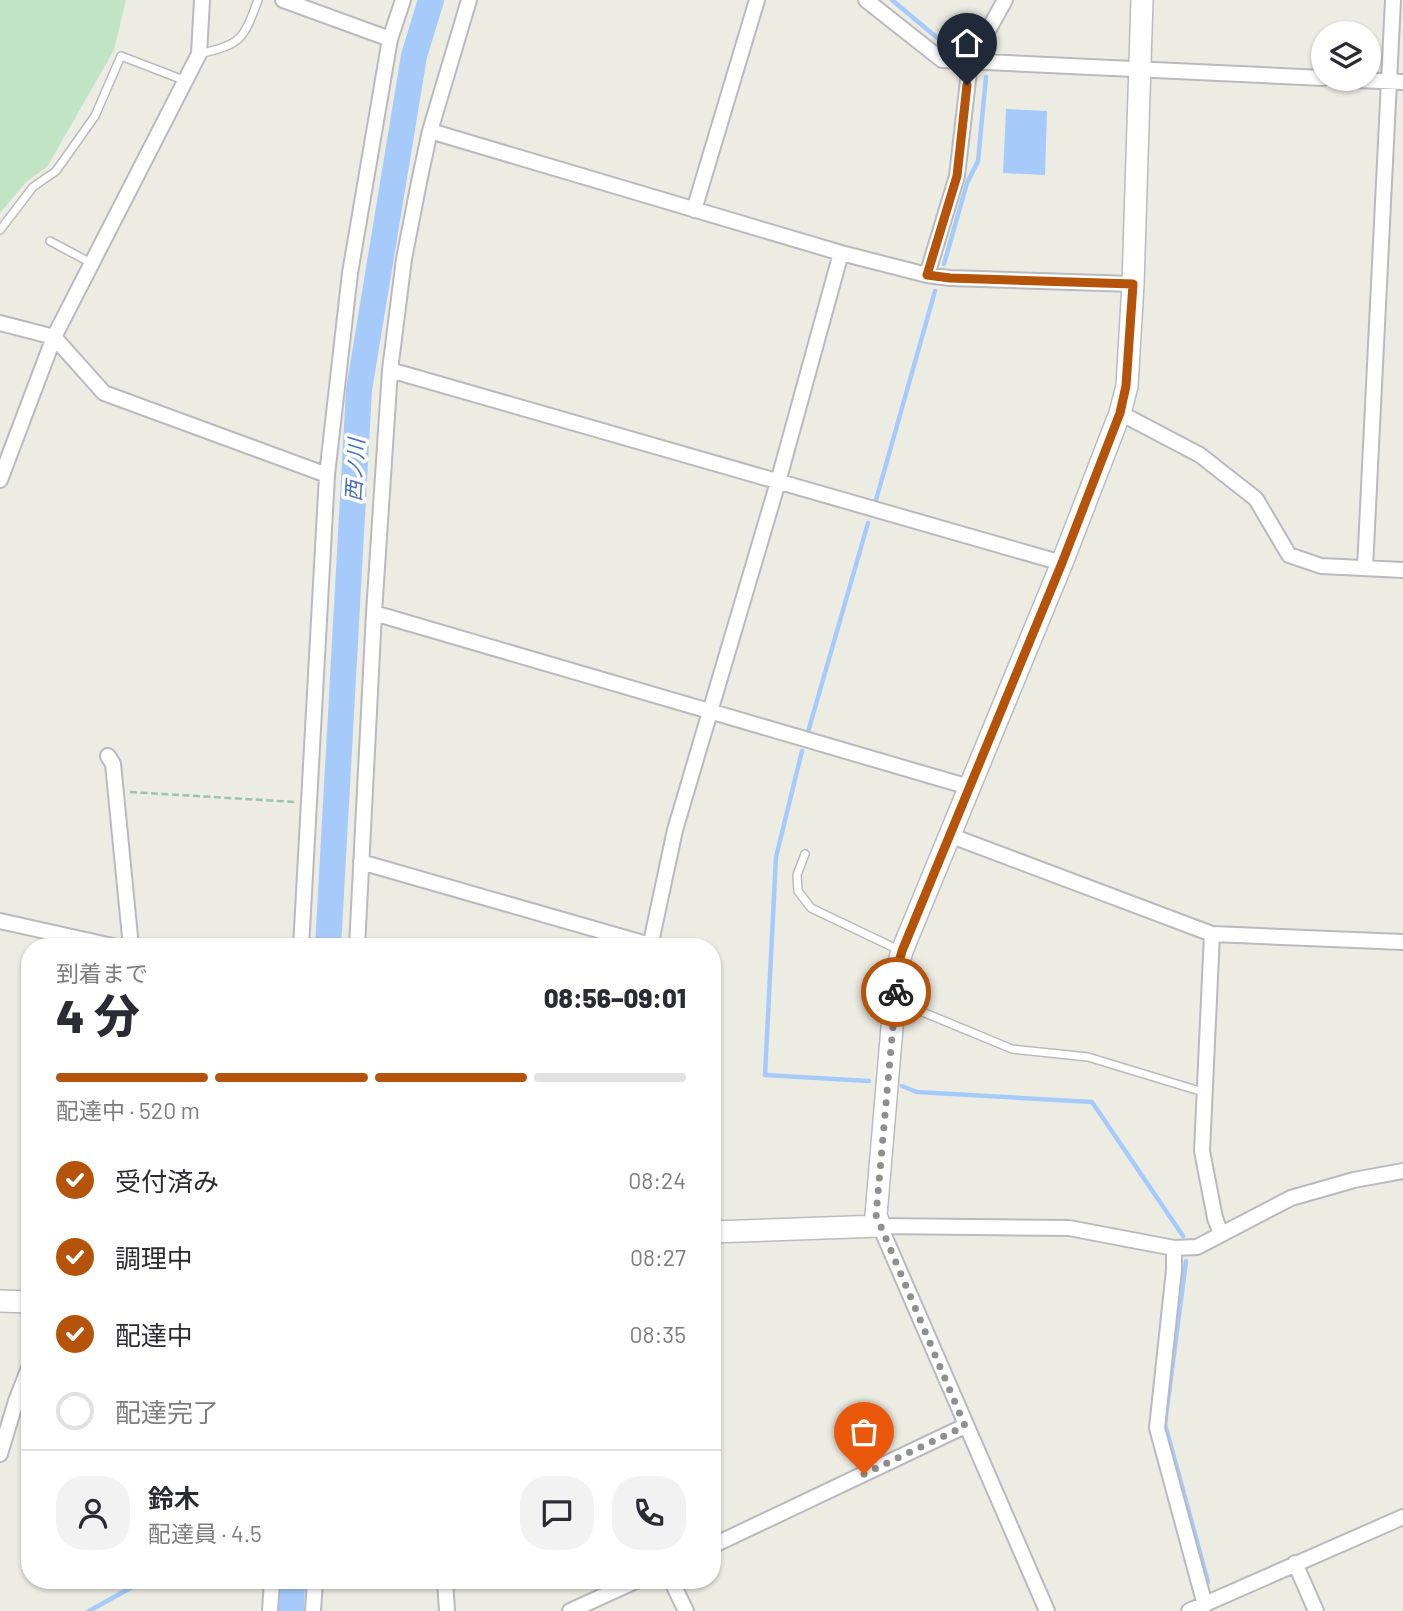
<!DOCTYPE html>
<html lang="ja">
<meta charset="utf-8">
<style>
:root{--surface:#fff;--page:#f2f2f3;--text:#2b2b33;--muted:#7c7c81;--line:#e1e1e2;--accent:#b45309}
body{margin:0;font-family:Barlow,"Noto Sans JP",sans-serif;background:var(--page);color:var(--text);height:100vh;display:flex;flex-direction:column;font-size:26px;white-space:nowrap}
*{box-sizing:border-box;margin:0}
p{font-size:23px;color:var(--muted)}
.icon{flex:none;width:38px;height:38px;fill:none;stroke:currentColor;stroke-width:2;stroke-linecap:round;stroke-linejoin:round}
.map{position:relative;flex:1;overflow:hidden}
.drawer{position:absolute;left:21px;top:938px;width:700px;height:651px;display:flex;flex-direction:column;background:var(--surface);border-radius:28px;box-shadow:0 2px 5px #0004}
.drawer>*{flex:none}
.controls{position:absolute;left:1311px;top:21px;display:grid;gap:14px}
.controls a{display:grid;place-items:center;width:70px;height:70px;border-radius:50%;background:var(--surface);box-shadow:0 2px 5px #0004;font-size:35px}
.pin{position:absolute;display:grid;place-items:center;width:60px;height:60px;color:#fff;margin:-72px -30px;border-radius:50% 50% 50% 0;rotate:-45deg;box-shadow:0 0 7px #0007}
.pin .icon{rotate:45deg}
.courier{position:absolute;display:grid;place-items:center;width:70px;height:70px;margin:-35px;border:5px solid #b45309;border-radius:50%;background:#fff;color:#222;box-shadow:0 2px 9px #0007}
.summary em{font-style:normal;font-weight:800}
.summary div{display:flex;flex-direction:column-reverse}
.summary{display:flex;align-items:center;justify-content:space-between;height:119px;padding:0 35px}
h1{font-size:46px;font-weight:800;line-height:52px}
.bar{display:grid;grid-template-columns:repeat(4,1fr);gap:10px 7px;align-content:center;height:84px;padding:0 35px}
.bar i{height:9px;border-radius:5px;background:var(--line)}
.bar .current{background:var(--accent)}
.bar p{grid-column:span 4}
.line{display:flex;align-items:center;gap:18px;padding:0 35px;border-top:2px solid var(--line)}
.line div{flex:1}
.round{display:grid;place-items:center;flex:none;width:74px;height:74px;border-radius:28px;background:var(--page)}
ol{padding:0 35px;list-style:none}
li{display:flex;align-items:center;gap:21px;height:77px}
li p{margin-inline-start:auto}
li .icon{padding:7px;border-radius:50%;background:var(--accent);color:#fff;stroke-width:4}
li:last-child{color:var(--muted)}
li i{width:38px;height:38px;border:4px solid var(--line);border-radius:50%}
.map>svg:first-child{display:block}
.green{fill:#c1e4c5}
.water{fill:#a6cbfa}
.lines{fill:none;stroke-linecap:round;stroke-linejoin:round}
.stream{stroke:#a6cbfa;stroke-width:4.5}
.river{stroke:#a6cbfa;stroke-width:26}
.lane-casing{stroke:#b8babf;stroke-width:10}
.street-casing{stroke:#b8babf;stroke-width:18}
.secondary-casing{stroke:#b9bbc1;stroke-width:24}
.path{stroke:#9bc4ab;stroke-width:2.5;stroke-dasharray:7 3.5;stroke-linecap:butt}
.lane{stroke:#fff;stroke-width:7}
.street{stroke:#fff;stroke-width:14}
.secondary{stroke:#fff;stroke-width:21}
.done{stroke:#8e9090;stroke-width:7;stroke-dasharray:0 12.6}
.route{stroke:#b45309;stroke-width:9}
.labels{text-anchor:middle;dominant-baseline:central;stroke-width:7;stroke-linejoin:round;paint-order:stroke}
.water-label{font-size:21px;font-style:italic;fill:#4a73bc;stroke:#fff}
</style>
<div class="map">
<svg width="1403" height="1611" viewBox="0 0 1403 1611">
<rect width="100%" height="100%" fill="#edece3"/>
<path class="green" d="M0 0H126L114 50 47 167 26 182 0 213Z"/>
<path class="water" d="M1006 109 1047 111 1045 175 1003 173Z"/>
<g class="lines">
<path class="stream" d="M892 0 953 51
M944 264 967 183 978 161 986 77
M876 500 935 291
M808 732 868 523
M802 751 776 857 765 1075 869 1081
M902 1086 917 1092 1092 1102 1183 1236
M1186 1261 1165 1424 1208 1582
M89 1611 145 1580"/>
<path class="river" d="M328 947 359 390 414 56 431 0
M291 1611 292 1580"/>
<g class="lane-casing">
<path id="lane" d="M199 54C241 44 243 41 258 0
M0 230 33 187 56 171 95 116 121 56 186 81
M50 241 91 263
M805 854 797 875 798 891 811 908 901 951
M896 1001 1012 1049 1088 1057 1203 1092"/>
</g>
<g class="street-casing">
<path id="street" d="M283 0 390 39
M866 0 942 60 1323 78
M1335 79 1403 82
M430 131 841 253 927 275 950 278 1133 284
M694 210 757 0
M927 275 957 176 970 63 1005 0
M0 323 54 337 104 393 327 475
M390 370 1062 563
M1120 413 1200 455 1256 499 1289 555 1321 566 1403 570
M0 480 54 337 199 54 202 0
M1365 568 1393 0
M374 613 969 787
M108 756 113 764 131 947
M949 835 1212 934 1403 942
M361 862 650 945
M0 921 117 947
M1212 934 1202 1151 1215 1218 1221 1234
M301 947 327 475 350 273 390 39 403 0
M357 947 374 613 390 370 404 259 419 182 430 131 469 0
M650 947 675 830 778 482 841 253
M1174 1248V1270L1157 1428 1205 1605
M0 1454 16 1401 30 1365
M712 1546 965 1426
M1295 1563 1316 1611
M445 1580 447 1611
M671 1580 686 1611
M270 1611 272 1580
M313 1611 315 1580
M570 1611 638 1580
M1047 1611 880 1226 1069 1228 1174 1248 1197 1247 1291 1198 1354 1180 1403 1171
M1189 1611 1403 1517"/>
</g>
<g class="secondary-casing">
<path id="secondary" d="M712 1232 880 1226 876 1215 897 969 902 951 1062 563 1120 413 1127 386 1133 284 1142 0
M0 1301 30 1302"/>
</g>
<path class="path" d="M130 792 295 802"/>
<use href="#lane" class="lane"/>
<use href="#street" class="street"/>
<use href="#secondary" class="secondary"/>
</g>
<g class="lines">
<path class="done" d="M864 1474 965 1426 876 1215 896 992"/>
<path class="route" d="M896 992 897 969 902 951 1062 563 1120 413 1126 386 1133 284 950 278 927 275 957 176 967 85"/>
</g>
<g class="labels">
<g class="water-label">
<text transform="translate(354 470) rotate(-87)">西ノ川</text>
</g>
</g>
</svg>
<div class="controls">
<a><svg class="icon" aria-label="layers" viewBox="0 0 24 24"><path d="M12 4l9 5-9 5-9-5zM3 14l9 5 9-5"/></svg></a>
</div>
<div class="pin" style="left:864px;top:1474px;background:#ea580c"><svg class="icon" aria-label="bag" viewBox="0 0 24 24"><path d="M5 8h14l-1 12H6zM9 8a3 3 0 0 1 6 0"/></svg></div>
<div class="pin" style="left:967px;top:85px;background:#1f2937"><svg class="icon" aria-label="home" viewBox="0 0 24 24"><path d="M3 11l9-7 9 7M6 9v11h12V9"/></svg></div>
<div class="courier" style="left:896px;top:992px"><svg class="icon" aria-label="bike" viewBox="0 0 24 24"><circle cx="6" cy="16" r="4"/><circle cx="18" cy="16" r="4"/><path d="M6 16l4-8h5l3 8M10 8l3 8H6M13 5h3"/></svg></div>
<section class="drawer">
<div class="summary"><div><h1>4 分</h1><p>到着まで</p></div><em>08:56–09:01</em></div>
<div class="bar"><i class="current"></i><i class="current"></i><i class="current"></i><i></i><p>配達中 · 520 m</p></div>
<ol>
<li><svg class="icon" aria-label="check" viewBox="0 0 24 24"><path d="M5 12l5 5 9-10"/></svg>受付済み<p>08:24</p></li>
<li><svg class="icon" aria-label="check" viewBox="0 0 24 24"><path d="M5 12l5 5 9-10"/></svg>調理中<p>08:27</p></li>
<li><svg class="icon" aria-label="check" viewBox="0 0 24 24"><path d="M5 12l5 5 9-10"/></svg>配達中<p>08:35</p></li>
<li><i></i>配達完了</li>
</ol>
<div class="line" style="height:126px"><a class="round"><svg class="icon" aria-label="person" viewBox="0 0 24 24"><circle cx="12" cy="8" r="4"/><path d="M4 21q1-7 8-7t8 7"/></svg></a><div><b>鈴木</b><p>配達員 · 4.5</p></div><a class="round"><svg class="icon" aria-label="chat" viewBox="0 0 24 24"><path d="M4 5h16v11H9l-5 4z"/></svg></a><a class="round"><svg class="icon" aria-label="phone" viewBox="0 0 24 24"><path d="M5 4h4l2 5-3 2q2 4 5 5l2-3 5 2v4C11 20 4 13 5 4z"/></svg></a></div>
</section>
</div>
